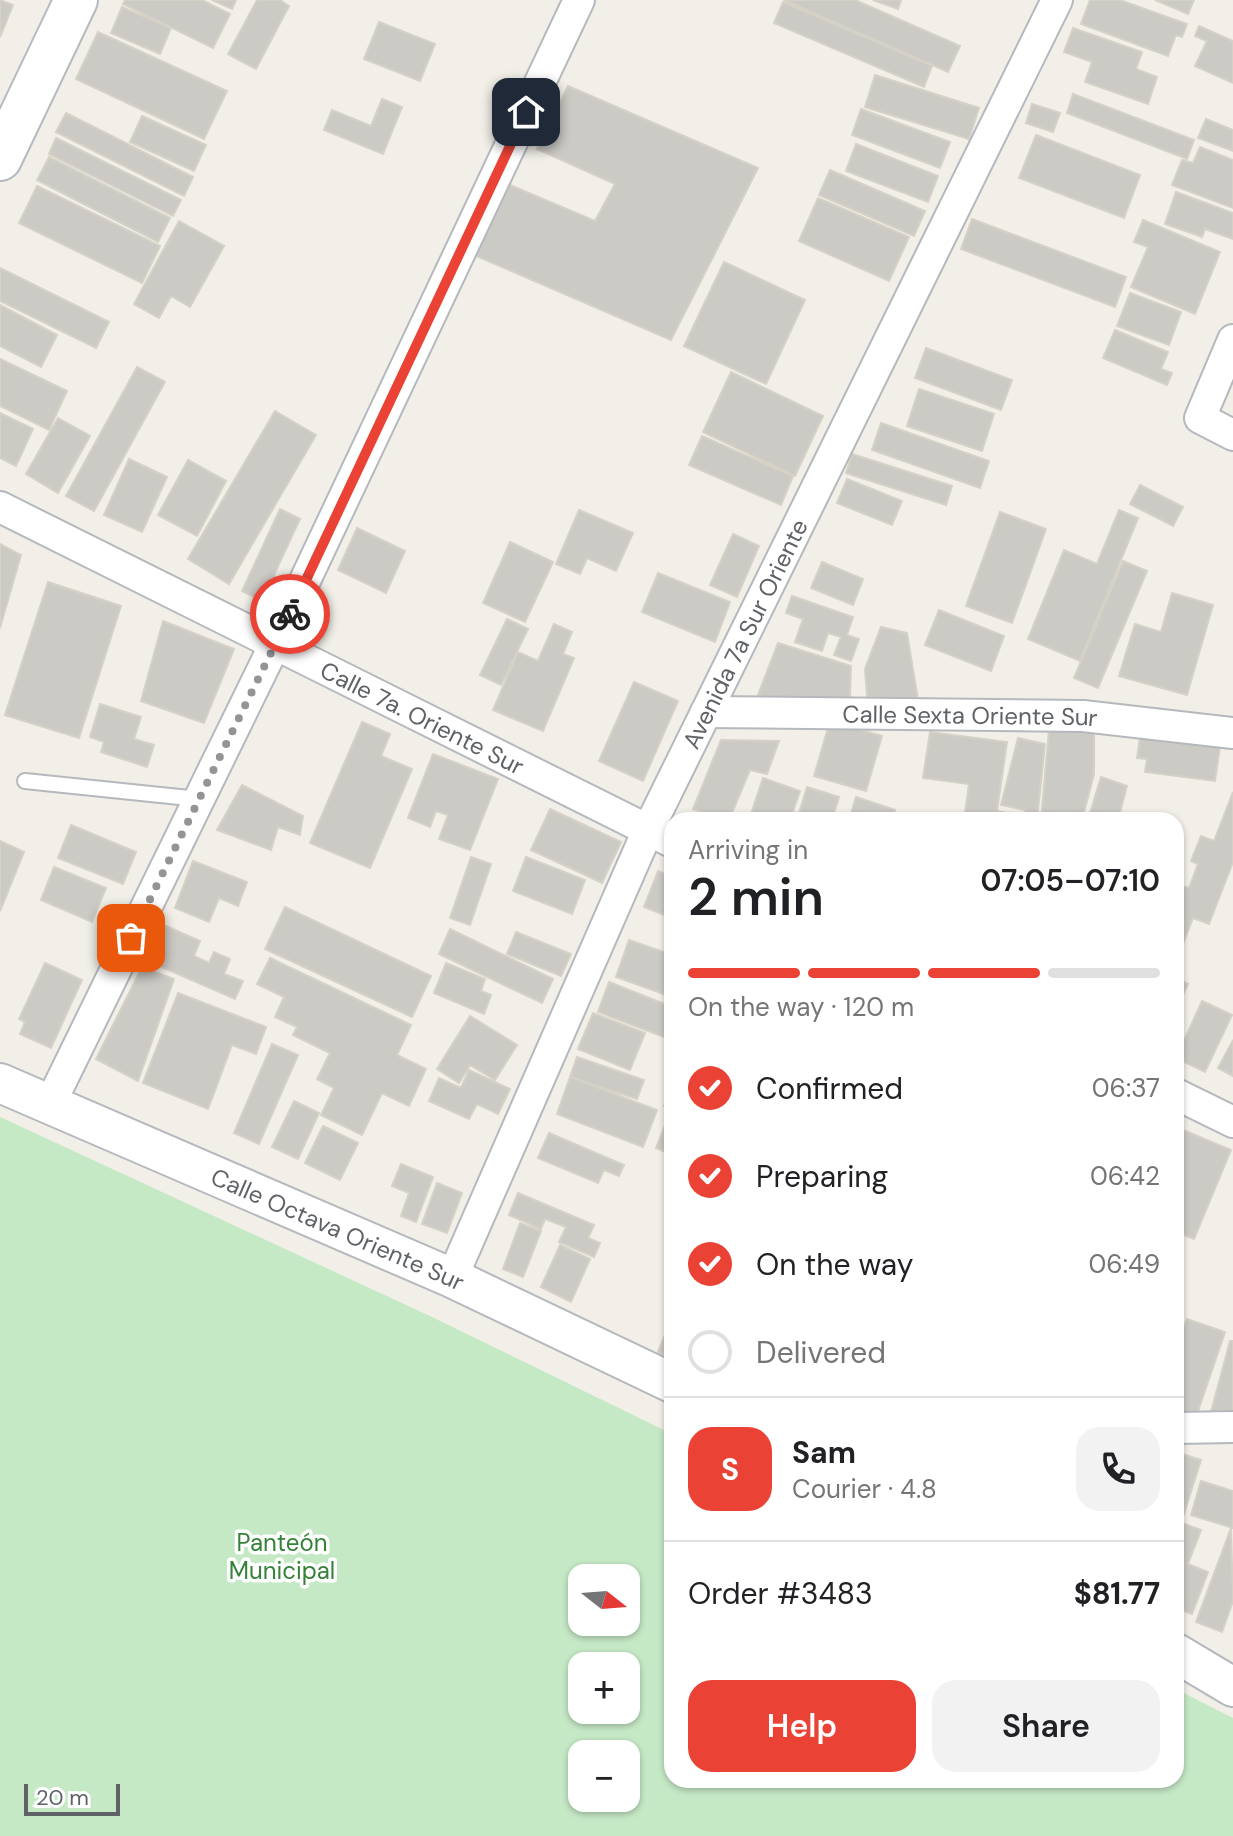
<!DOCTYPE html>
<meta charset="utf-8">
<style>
:root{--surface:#fff;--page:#f2f2f2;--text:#202124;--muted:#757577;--line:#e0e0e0;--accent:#ea4335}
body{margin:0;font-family:"DM Sans",sans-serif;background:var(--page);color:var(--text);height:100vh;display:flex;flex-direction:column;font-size:30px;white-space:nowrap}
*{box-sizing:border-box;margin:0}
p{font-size:26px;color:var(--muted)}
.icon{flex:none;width:44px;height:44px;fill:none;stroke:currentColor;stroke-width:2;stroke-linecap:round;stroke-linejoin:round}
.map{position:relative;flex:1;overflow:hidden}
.panel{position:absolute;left:664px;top:812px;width:520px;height:976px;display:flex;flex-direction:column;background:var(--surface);border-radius:24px;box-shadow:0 2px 6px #0004}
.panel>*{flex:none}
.needle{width:52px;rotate:107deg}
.buttons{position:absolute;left:568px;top:1564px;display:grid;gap:16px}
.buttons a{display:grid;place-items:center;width:72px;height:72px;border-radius:16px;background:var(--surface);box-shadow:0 2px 6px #0004;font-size:40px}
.scale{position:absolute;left:24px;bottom:20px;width:96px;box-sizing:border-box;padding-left:8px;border:4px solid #5f6368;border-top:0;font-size:22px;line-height:28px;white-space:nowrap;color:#5f6368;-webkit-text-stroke:6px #fff;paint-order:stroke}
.pin{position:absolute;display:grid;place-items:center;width:68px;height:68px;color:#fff;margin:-34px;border-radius:16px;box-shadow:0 4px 12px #0006}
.courier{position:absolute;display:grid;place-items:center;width:80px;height:80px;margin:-40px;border:6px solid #ea4335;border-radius:50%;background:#fff;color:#222;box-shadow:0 2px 10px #0007}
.headline em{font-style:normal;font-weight:600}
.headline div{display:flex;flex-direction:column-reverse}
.headline{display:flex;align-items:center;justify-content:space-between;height:136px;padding:0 24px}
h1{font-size:52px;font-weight:600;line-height:60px}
.bar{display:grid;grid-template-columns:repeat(4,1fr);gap:12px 8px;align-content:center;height:96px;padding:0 24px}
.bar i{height:10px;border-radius:6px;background:var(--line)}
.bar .current{background:var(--accent)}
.bar p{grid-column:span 4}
.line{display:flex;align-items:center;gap:20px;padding:0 24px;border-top:2px solid var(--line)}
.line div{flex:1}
.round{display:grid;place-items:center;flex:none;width:84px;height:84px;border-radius:24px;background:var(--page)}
ol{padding:0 24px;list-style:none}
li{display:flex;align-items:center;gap:24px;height:88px}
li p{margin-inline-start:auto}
li .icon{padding:8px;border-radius:50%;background:var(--accent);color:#fff;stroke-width:4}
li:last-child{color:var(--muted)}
li i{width:44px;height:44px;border:4px solid var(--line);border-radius:50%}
.cta{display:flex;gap:16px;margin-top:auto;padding:16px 24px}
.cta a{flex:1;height:92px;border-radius:24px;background:var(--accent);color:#fff;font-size:32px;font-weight:600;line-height:92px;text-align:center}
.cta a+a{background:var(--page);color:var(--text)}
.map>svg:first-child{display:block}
.green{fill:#c5e8c5;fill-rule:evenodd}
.building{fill:#cccac5;stroke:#d6d1c6;stroke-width:2}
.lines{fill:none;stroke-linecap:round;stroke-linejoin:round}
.service-casing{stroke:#b5b8bc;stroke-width:18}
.minor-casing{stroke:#b5b8bc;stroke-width:34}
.tertiary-casing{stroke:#b5b8bc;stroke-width:42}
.secondary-casing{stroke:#b6babf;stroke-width:46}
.service{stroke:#fff;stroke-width:14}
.minor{stroke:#fff;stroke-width:30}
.tertiary{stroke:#fff;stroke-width:38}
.secondary{stroke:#fff;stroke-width:42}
.done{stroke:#929495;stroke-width:8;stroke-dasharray:0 14.4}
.route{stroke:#ea4335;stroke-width:10}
.labels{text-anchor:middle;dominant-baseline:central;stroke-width:7;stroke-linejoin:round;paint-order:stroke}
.street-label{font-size:24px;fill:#5f6368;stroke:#fff}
.park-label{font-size:24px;fill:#348238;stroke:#fff}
</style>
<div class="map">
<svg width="1233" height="1836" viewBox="0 0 1233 1836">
<rect width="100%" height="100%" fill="#f1efe8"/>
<path class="green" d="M0 1117 432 1317 672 1434V1780H1176V1689L1233 1718V1836H0ZM582 1578H626V1622H582ZM582 1666H626V1710H582ZM582 1754H626V1798H582Z"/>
<path class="building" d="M0 0 13 5 0 37Z
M125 0H202L230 14 213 48 123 4Z
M212 0H236L232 9Z
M257 0H280L289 6 256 69 228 54Z
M784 0H855L960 46 948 72Z
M873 0H901L898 9Z
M1090 0H1120L1187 24 1182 37 1176 35 1168 56 1081 24Z
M1155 0H1194L1188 14Z
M783 2 932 66 924 87 774 23Z
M122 7 171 28 160 54 111 33Z
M379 22 435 44 420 81 364 59Z
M1199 26 1233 41V83L1195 66 1207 41 1195 36Z
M1073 28 1142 52 1136 69 1157 77 1148 104 1085 82 1092 62 1064 52Z
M98 32 227 91 204 139 76 79Z
M875 75 979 108 969 139 865 107Z
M568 86 758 168 671 340 474 255 510 185 595 221 615 184 537 149Z
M1073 94 1194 140 1187 159 1067 113Z
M382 99 402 107 383 154 324 130 332 110 371 126Z
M1032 104 1060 113 1053 132 1026 123Z
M861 109 950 142 940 168 852 135Z
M66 113 193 177 184 196 56 132Z
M142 116 206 145 194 171 130 142Z
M1206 119 1233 130V151L1198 138Z
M1036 135 1140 175 1124 218 1019 178Z
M56 138 181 200 173 216 49 154Z
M856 144 938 176 928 202 846 171Z
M1200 147 1233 160V208L1172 185 1182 160 1193 163Z
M49 157 170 218 158 242 37 180Z
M830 170 925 211 914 236 819 195Z
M37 186 160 246 142 283 19 223Z
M1176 192 1233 213V239L1205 229 1202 237 1165 224Z
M818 198 909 237 889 281 799 241Z
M972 219 1126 277 1115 307 961 249Z
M1143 220 1220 252 1195 314 1131 287 1148 247 1134 242Z
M179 221 224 246 190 307 171 296 159 318 134 304Z
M724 262 805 300 766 384 684 346Z
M0 268 109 322 96 348 0 301Z
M1130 293 1181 312 1169 345 1117 326Z
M0 305 57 335 41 367 0 346Z
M1115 330 1168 352 1161 369 1172 373 1167 385 1103 358Z
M926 348 1012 380 1001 410 915 378Z
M0 359 67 391 49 430 0 406Z
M137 367 165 382 94 511 66 496Z
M731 372 823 416 795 476 703 432Z
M919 389 994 414 982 451 907 426Z
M275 411 316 435 229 584 188 559Z
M0 413 33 429 16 466 0 458Z
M58 418 90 436 58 493 26 474Z
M881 423 989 461 980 488 872 450Z
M702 436 793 476 781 505 689 465Z
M852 454 952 486 946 505 846 473Z
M129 459 167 477 142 532 104 515Z
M188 460 226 481 197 536 158 515Z
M847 479 902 501 892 525 837 503Z
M1140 485 1183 507 1173 526 1130 504Z
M280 509 300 519 262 601 242 591Z
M579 510 633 533 616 571 587 558 580 574 556 564Z
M1119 510 1138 518 1080 661 1028 639 1064 550 1097 564Z
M1000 512 1046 529 1012 623 966 606Z
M357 528 405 551 386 593 338 570Z
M733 534 759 546 737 597 710 585Z
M510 542 553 562 525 622 483 603Z
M0 544 21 555 0 628Z
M1123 561 1147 571 1098 688 1074 678Z
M822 562 863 579 853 605 811 588Z
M658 573 730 602 715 642 642 612Z
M48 582 121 606 79 738 5 715Z
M1172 593 1213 605 1187 695 1119 676 1135 624 1161 632Z
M792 596 853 617 847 635 859 639 851 661 834 655 841 637 828 633 822 651 795 642 803 619 786 613Z
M939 610 1004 636 991 671 925 645Z
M507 619 528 629 501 685 480 675Z
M163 621 234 649 204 723 141 701Z
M554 624 572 632 563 654 574 658 543 731 493 710 518 652 538 661Z
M881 627 907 633 918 700 867 697 865 669Z
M778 643 851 666 850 697 798 707 758 695Z
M634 682 678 701 643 781 599 761Z
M100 704 141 717 134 739 154 745 147 767 101 752 104 742 90 737Z
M830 721 882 736 866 791 814 776Z
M362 722 390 734 381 756 412 769 370 868 310 843Z
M1049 730 1094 733V774L1082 820H1041Z
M930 732 1007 742 997 811 1018 815V820H964L969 784 923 778Z
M1140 737 1220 747 1215 781 1145 772 1147 759 1137 758Z
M1018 738 1045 744 1037 820H1022L1025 810 1001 805Z
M721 740 779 741 767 774 750 770 729 820 693 809Z
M433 754 498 779 470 850 439 839 448 815 436 811 430 827 408 818Z
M1101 777 1127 786 1118 820H1088Z
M763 778 800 791 790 820H749Z
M242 785 303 816 300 835 278 827 271 850 217 830Z
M807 787 839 797 832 820H797Z
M1233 792V862L1209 924 1193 918 1183 944 1176 941V884L1189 888 1198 864 1191 861 1201 836 1214 841Z
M856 797 895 810 892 820H849Z
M550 809 621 842 602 883 531 850Z
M71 825 136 852 123 884 58 858Z
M0 841 24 852 0 911Z
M471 857 491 864 470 925 450 918Z
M526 857 585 880 572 914 513 891Z
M193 861 247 882 238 906 219 898 209 922 175 908Z
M54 867 106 888 92 922 41 900Z
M658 871 672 877V918L644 907Z
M285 907 431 976 412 1017 265 949Z
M166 926 200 941 194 956 209 963 214 952 230 959 224 974 243 981 235 999 150 962Z
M450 929 553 979 542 1003 439 954Z
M516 932 571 954 561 976 507 954Z
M629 940 672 955V997L616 977Z
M270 958 411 1025 397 1055 426 1069 409 1106 382 1093 362 1135 321 1115 334 1088 317 1079 330 1053 293 1035 297 1027 275 1017 284 997 257 984Z
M45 963 82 980 51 1048 20 1034 25 1022 19 1019Z
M446 963 485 979 481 991 491 995 484 1014 434 993Z
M142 967 174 979 138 1081 96 1059Z
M1176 978 1188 984 1176 1010Z
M609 982 672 1007V1040L598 1012Z
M178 993 266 1027 256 1054 232 1045 208 1109 143 1083Z
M1202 1001 1232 1015 1205 1072 1176 1058Z
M593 1013 645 1033 630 1070 578 1049Z
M470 1016 517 1045 495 1080 470 1065 459 1083 437 1069Z
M1233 1040V1076L1218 1068Z
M272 1044 298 1055 259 1144 234 1133Z
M577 1057 644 1080 637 1099 570 1077Z
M469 1070 510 1089 498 1114 477 1104 469 1119 429 1101 439 1078 461 1088Z
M570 1077 657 1110 643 1147 557 1114Z
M672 1085V1155L656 1148 671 1110 664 1106Z
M294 1101 319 1113 298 1159 272 1147Z
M323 1126 358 1143 340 1180 305 1163Z
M1176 1127 1231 1150 1194 1239 1176 1232Z
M549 1133 624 1165 619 1176 604 1170 598 1183 538 1158Z
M401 1164 433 1177 416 1222 401 1216 409 1193 392 1186Z
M437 1183 462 1193 447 1233 422 1224Z
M518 1193 594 1225 588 1238 600 1243 594 1257 559 1242 566 1227 545 1219 541 1229 509 1215Z
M520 1223 541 1231 523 1277 503 1269Z
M560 1245 590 1259 571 1302 541 1287Z
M672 1317V1358L658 1352Z
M1187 1319 1225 1332 1194 1423 1176 1416V1349Z
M1230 1341H1233V1418L1211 1412Z
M1176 1452 1201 1460 1182 1520 1178 1519 1176 1526Z
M1201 1481 1233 1491V1528L1191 1515Z
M1182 1523 1201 1530 1188 1564 1208 1572 1192 1614 1176 1608V1537Z
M1231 1528 1233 1601 1222 1632 1196 1622Z"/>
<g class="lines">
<g class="service-casing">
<path id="service" d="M25 781 199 799"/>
</g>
<g class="minor-casing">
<g id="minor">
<path d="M1233 340 1200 418 1233 435"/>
<path id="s1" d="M0 507 672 842"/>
<path id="s2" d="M706 712 1083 716 1233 733"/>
<path d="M1176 1094 1233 1122"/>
<path d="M50 1104 275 644 579 0"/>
<path id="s3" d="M452 1278 648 830 1057 0"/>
<path d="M1176 1428 1233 1427"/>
</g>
</g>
<g class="tertiary-casing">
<g id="tertiary">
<path id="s4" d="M0 1083 452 1278 672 1383"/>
<path d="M1176 1653 1233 1687"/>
</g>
</g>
<g class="secondary-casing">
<path id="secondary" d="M0 159 76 0"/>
</g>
<use href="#service" class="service"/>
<use href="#minor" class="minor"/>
<use href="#tertiary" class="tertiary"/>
<use href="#secondary" class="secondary"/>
</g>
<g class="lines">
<path class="done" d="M131 938 290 614"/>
<path class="route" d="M290 614 526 112"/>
</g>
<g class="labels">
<g class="street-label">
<text stroke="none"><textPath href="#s3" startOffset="708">Avenida 7a Sur Oriente</textPath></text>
<text stroke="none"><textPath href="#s2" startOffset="264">Calle Sexta Oriente Sur</textPath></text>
<text stroke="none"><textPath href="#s1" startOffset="472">Calle 7a. Oriente Sur</textPath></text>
<text stroke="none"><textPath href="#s4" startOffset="368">Calle Octava Oriente Sur</textPath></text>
</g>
<g class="park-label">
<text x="282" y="1542">Panteón<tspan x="282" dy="28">Municipal</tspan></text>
</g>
</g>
</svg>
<div class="buttons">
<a><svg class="needle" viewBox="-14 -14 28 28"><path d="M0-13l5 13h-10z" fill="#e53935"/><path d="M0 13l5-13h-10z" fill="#757577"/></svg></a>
<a>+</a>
<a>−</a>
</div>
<div class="scale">20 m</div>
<div class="pin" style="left:131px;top:938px;background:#ea580c"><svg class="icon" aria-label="bag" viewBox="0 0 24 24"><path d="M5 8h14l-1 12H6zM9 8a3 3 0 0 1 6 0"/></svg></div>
<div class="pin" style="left:526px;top:112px;background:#1f2937"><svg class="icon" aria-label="home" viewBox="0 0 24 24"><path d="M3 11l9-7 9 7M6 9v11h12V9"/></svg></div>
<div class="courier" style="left:290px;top:614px"><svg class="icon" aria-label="bike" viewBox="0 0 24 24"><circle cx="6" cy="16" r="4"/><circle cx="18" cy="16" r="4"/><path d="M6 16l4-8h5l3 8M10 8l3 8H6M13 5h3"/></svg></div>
<section class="panel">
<div class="headline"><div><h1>2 min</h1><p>Arriving in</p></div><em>07:05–07:10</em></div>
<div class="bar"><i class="current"></i><i class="current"></i><i class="current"></i><i></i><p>On the way · 120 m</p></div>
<ol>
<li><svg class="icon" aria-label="check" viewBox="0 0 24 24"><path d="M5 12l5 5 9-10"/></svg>Confirmed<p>06:37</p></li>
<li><svg class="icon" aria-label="check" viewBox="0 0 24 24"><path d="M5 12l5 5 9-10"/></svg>Preparing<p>06:42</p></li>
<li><svg class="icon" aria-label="check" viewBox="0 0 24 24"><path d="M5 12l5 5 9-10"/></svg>On the way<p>06:49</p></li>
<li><i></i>Delivered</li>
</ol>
<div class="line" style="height:144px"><b class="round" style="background:var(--accent);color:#fff">S</b><div><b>Sam</b><p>Courier · 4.8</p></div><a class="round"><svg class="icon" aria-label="phone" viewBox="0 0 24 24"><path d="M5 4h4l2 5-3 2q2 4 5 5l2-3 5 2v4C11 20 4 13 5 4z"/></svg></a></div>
<div class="line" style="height:104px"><div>Order #3483</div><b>$81.77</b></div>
<div class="cta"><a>Help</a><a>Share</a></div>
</section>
</div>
